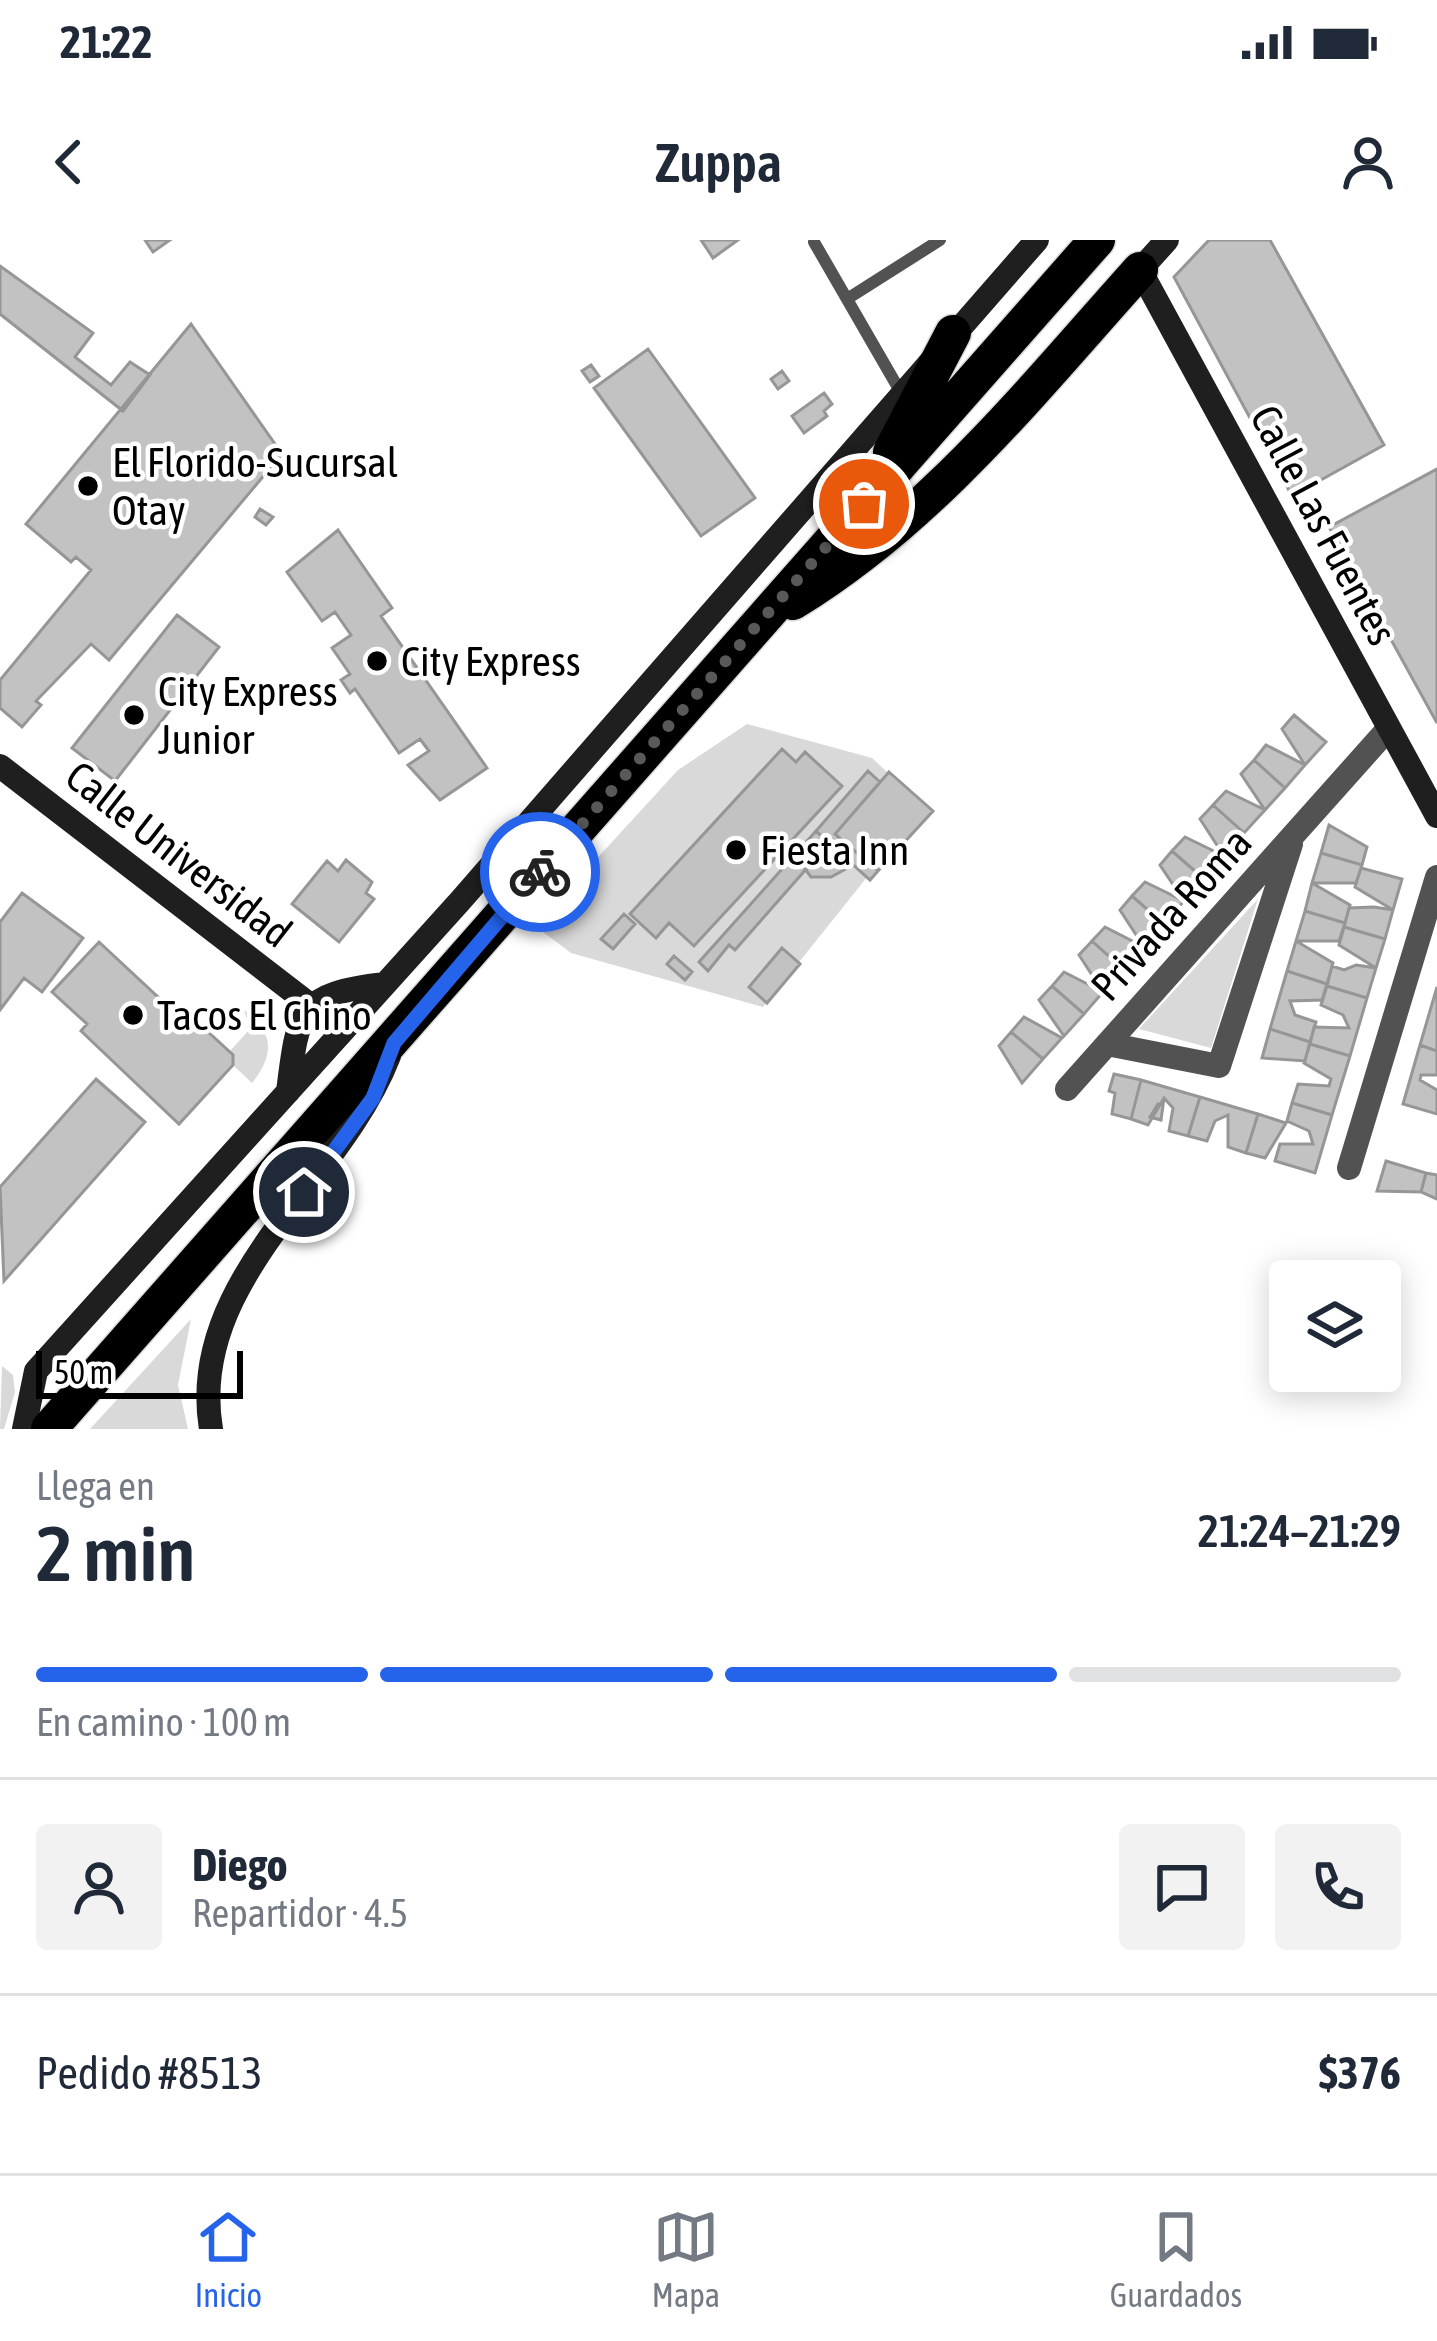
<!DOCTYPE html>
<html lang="es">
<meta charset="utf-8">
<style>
:root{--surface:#fff;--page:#f2f2f3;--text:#1f2937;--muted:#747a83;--line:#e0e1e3;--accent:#2563eb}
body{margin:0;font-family:"Asap Condensed",sans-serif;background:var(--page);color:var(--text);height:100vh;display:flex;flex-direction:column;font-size:45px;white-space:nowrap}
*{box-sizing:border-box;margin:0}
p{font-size:39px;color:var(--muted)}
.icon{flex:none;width:66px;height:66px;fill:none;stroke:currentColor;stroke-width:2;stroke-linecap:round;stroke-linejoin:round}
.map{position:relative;height:1189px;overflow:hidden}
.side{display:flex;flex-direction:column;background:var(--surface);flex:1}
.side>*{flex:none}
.controls{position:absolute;left:1269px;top:1020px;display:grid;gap:24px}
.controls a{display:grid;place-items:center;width:132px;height:132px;border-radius:12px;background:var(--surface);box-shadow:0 6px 30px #0003;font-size:60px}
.scale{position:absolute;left:36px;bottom:30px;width:207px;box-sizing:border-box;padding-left:12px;border:6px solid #000;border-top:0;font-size:33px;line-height:42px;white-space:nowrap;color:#000;-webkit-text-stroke:9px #fff;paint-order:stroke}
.pin{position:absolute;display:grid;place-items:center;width:102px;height:102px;color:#fff;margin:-51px;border:6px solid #fff;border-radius:50%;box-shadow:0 3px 12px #0007}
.courier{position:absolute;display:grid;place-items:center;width:120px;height:120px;margin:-60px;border:9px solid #2563eb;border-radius:50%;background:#fff;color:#222;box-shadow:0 3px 15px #0007}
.summary em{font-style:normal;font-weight:600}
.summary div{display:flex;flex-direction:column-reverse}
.summary{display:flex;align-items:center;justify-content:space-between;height:204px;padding:0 36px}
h1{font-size:78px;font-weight:600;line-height:90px}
.bar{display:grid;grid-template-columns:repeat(4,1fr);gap:18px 12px;align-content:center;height:144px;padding:0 36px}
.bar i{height:15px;border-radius:9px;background:var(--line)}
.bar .on{background:var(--accent)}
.bar p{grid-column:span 4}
.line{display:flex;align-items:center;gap:30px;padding:0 36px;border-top:3px solid var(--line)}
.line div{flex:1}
.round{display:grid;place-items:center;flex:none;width:126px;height:126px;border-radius:12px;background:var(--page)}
.status{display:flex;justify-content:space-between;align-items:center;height:84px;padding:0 60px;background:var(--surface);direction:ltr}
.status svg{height:33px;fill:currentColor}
header{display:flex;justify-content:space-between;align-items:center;height:156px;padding:0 36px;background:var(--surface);font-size:54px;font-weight:600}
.dock{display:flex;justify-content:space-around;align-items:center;height:168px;border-top:3px solid var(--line);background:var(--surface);font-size:33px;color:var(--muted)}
.dock a{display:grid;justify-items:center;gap:6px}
.dock .on{color:var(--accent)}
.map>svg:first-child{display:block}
.green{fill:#d9d9d9}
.building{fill:#c2c2c2;stroke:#969696;stroke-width:3}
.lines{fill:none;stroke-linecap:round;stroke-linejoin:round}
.highway-casing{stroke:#dbdbdb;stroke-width:39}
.lane{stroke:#525252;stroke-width:12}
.street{stroke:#525252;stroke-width:24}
.secondary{stroke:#1f1f1f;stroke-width:24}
.highway{stroke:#000;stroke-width:36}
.done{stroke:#595959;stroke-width:12;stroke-dasharray:0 21.6}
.route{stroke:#2563eb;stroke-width:15}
.poi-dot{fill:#000;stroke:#fff;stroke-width:4.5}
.labels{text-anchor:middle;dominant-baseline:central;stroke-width:9;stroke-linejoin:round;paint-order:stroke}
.poi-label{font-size:42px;fill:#000;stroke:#fff;text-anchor:start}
.street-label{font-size:42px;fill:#000;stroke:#fff}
</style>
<div class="status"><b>21:22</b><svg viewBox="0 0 49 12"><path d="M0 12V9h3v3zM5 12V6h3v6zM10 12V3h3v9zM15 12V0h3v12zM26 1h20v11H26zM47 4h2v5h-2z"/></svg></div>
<header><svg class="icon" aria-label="back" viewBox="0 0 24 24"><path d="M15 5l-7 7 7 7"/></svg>Zuppa<svg class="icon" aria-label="person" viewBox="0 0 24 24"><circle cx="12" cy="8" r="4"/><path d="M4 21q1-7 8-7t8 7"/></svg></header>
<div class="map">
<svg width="1437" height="1189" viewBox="0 0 1437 1189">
<rect width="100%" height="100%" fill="#fff"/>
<path class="green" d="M747 484 872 518 924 566 763 767 571 713 535 686 678 530Z
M1258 659 1211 808 1139 789Z
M244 770C275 792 274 816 252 843L233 825 229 812 250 789Z
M191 1079 178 1145 188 1189H90Z
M2 1126 13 1135 15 1152 4 1189H0Z"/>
<path class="building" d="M145 0H170L153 12Z
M701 0H738L713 18Z
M1209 0H1270L1384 205 1292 256 1174 37Z
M0 26 93 93 75 117 111 145 130 122 150 135 123 171 0 74Z
M191 84 282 214 109 420 91 404 36 461 41 465 22 487 0 468V440L91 330 76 317 71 322 26 284Z
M648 109 755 258 701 296 594 148Z
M591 125 599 136 590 142 582 131Z
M782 131 789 141 778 149 771 139Z
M824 153 832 164 824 171 827 176 804 193 792 176Z
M1437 229V483L1329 287Z
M260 269 273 277 266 285 255 277Z
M338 290 392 368 381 376 487 528 440 560 408 525 429 511 420 499 399 513 355 449 350 453 341 440 350 434 332 408 351 395 335 372 322 381 287 332Z
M177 375 219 407 115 541 72 508Z
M1294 475 1326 502 1305 525 1282 489Z
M1266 505 1305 525 1285 548 1254 520Z
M782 509 796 522 805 512 842 546 694 706 669 683 656 698 630 674Z
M1254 520 1285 548 1265 570 1241 534Z
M868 531 880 542 835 594 878 631 870 640 816 591Z
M889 532 933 571 878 631 835 594Z
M1226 551 1265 570 1244 593 1213 565Z
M1213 565 1244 593 1224 616 1200 579Z
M1329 585 1367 607 1362 625 1321 613Z
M816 591 829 603 735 710 729 705 708 731 699 722Z
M1185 597 1224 616 1204 639 1172 611Z
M829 603 853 625 831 637H811L805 629Z
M1172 611 1204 639 1184 661 1160 625Z
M1321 613 1362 625 1356 643H1312Z
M346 620 372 642 366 653 374 659 339 702 292 664 327 621 338 631Z
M1361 628 1402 639 1393 670 1355 647Z
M1145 642 1184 661 1164 684 1132 656Z
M1312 643 1350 665 1345 683 1305 671Z
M22 653 83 698 42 752 24 738 0 770V682Z
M1132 656 1164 684 1144 707 1120 670Z
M1374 667 1393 670 1385 699 1344 687 1349 668Z
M1305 671 1345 683 1339 701H1296Z
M624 674 635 684 613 709 601 699Z
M1105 687 1144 707 1123 729 1092 701Z
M1344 687 1385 699 1376 728 1339 705Z
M1092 701 1123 729 1103 752 1079 715Z
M1296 701 1333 723 1327 744 1287 731Z
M99 702 187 784 192 777 233 815V825L179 884 81 791 87 784 52 752Z
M782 708 800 724 767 763 749 747Z
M674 716 692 732 685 740 667 724Z
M1356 725 1376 728 1367 758 1327 746 1332 726 1344 730Z
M1287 731 1327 744 1322 760 1290 761 1295 775 1316 782 1310 802 1270 789Z
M1064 732 1103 752 1084 774 1052 746Z
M1052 746 1084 774 1064 796 1039 760Z
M1327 746 1367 758 1350 816 1310 804 1314 787 1349 788 1343 775 1321 765Z
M1437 747V811L1420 805Z
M1024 777 1062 798 1043 819 1011 792Z
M1270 789 1310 802 1305 821 1262 818Z
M1011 792 1043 819 1022 843 999 806Z
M1310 804 1350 816 1332 875 1292 863 1298 844 1329 846 1331 839 1304 823Z
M1420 805 1437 811V835H1421L1420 840 1437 850V874L1403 864Z
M1114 834 1141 840 1131 879 1112 874 1115 853 1109 851Z
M96 839 145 882 4 1041 0 947Z
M1141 840 1200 857 1188 896 1169 891 1173 868 1164 858 1148 885 1131 879Z
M1200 857 1258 874 1246 913 1228 907V875L1215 881 1207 901 1188 896Z
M1164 858 1161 880 1150 877 1158 864 1163 865Z
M1292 863 1332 875 1315 933 1275 921 1280 904H1313L1309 891 1287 881Z
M1258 874 1286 883 1265 918 1246 913Z
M1386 921 1426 933 1421 952 1377 951Z
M1426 933 1437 935V959L1421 952Z"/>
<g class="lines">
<g class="highway-casing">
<path id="highway" d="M891 212 953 93
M793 362C932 277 1032 150 1140 30
M49 1189 1097 0"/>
</g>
<path class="lane" d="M814 2 900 151
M847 59 940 0"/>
<path class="street" d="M1107 804 1219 826 1291 604
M1067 849 1388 489
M1349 928 1437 637"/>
<path class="secondary" d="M1167 0 1140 30 1437 576
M0 526 309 764
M288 852C298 770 299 754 385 744
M24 1189 36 1131 461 660 1037 0
M211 1189C186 1040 340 943 389 816"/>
<use href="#highway" class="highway"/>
</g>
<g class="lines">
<path class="done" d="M540 632 864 264"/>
<path class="route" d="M304 952 373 858 394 803 540 632"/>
</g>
<g class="poi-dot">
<circle cx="88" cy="246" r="12"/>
<circle cx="377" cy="421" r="12"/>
<circle cx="134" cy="475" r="12"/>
<circle cx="736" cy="610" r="12"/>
<circle cx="133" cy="775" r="12"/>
</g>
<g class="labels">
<g class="poi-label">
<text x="112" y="222">El Florido-Sucursal<tspan x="112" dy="48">Otay</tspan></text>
<text x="401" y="421">City Express</text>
<text x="158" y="451">City Express<tspan x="158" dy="48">Junior</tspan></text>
<text x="760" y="610">Fiesta Inn</text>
<text x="157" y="775">Tacos El Chino</text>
</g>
<g class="street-label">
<text transform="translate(1324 285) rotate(62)">Calle Las Fuentes</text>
<text transform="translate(179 614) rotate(38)">Calle Universidad</text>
<text transform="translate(1171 674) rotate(-48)">Privada Roma</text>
</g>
</g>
</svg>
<div class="controls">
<a><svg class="icon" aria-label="layers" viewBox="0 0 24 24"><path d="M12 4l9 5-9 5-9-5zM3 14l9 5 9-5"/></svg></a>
</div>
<div class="scale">50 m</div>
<div class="pin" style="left:864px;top:264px;background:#ea580c"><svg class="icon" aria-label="bag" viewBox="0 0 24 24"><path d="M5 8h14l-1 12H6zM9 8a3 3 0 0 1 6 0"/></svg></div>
<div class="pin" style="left:304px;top:952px;background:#1f2937"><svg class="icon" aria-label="home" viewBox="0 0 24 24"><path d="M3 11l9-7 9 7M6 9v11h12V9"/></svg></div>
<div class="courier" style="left:540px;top:632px"><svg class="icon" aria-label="bike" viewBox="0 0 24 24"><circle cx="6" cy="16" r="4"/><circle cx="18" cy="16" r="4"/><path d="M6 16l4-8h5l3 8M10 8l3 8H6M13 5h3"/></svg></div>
</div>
<section class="side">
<div class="summary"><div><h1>2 min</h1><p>Llega en</p></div><em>21:24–21:29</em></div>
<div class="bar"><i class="on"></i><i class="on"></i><i class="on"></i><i></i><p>En camino · 100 m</p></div>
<div class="line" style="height:216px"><a class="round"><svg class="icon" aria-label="person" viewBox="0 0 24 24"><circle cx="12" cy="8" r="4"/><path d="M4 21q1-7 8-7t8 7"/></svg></a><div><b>Diego</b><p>Repartidor · 4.5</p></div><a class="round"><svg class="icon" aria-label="chat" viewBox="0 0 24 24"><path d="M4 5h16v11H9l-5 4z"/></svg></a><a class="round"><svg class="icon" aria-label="phone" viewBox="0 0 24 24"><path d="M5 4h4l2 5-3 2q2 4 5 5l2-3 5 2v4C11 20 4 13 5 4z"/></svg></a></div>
<div class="line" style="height:156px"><div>Pedido #8513</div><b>$376</b></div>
</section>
<nav class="dock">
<a class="on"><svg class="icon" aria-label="home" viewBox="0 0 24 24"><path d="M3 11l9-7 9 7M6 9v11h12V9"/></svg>Inicio</a>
<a><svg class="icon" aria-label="map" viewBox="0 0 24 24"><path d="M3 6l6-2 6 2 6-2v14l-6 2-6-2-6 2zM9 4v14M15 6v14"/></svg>Mapa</a>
<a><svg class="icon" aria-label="saved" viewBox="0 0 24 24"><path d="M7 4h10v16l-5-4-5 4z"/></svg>Guardados</a>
</nav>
